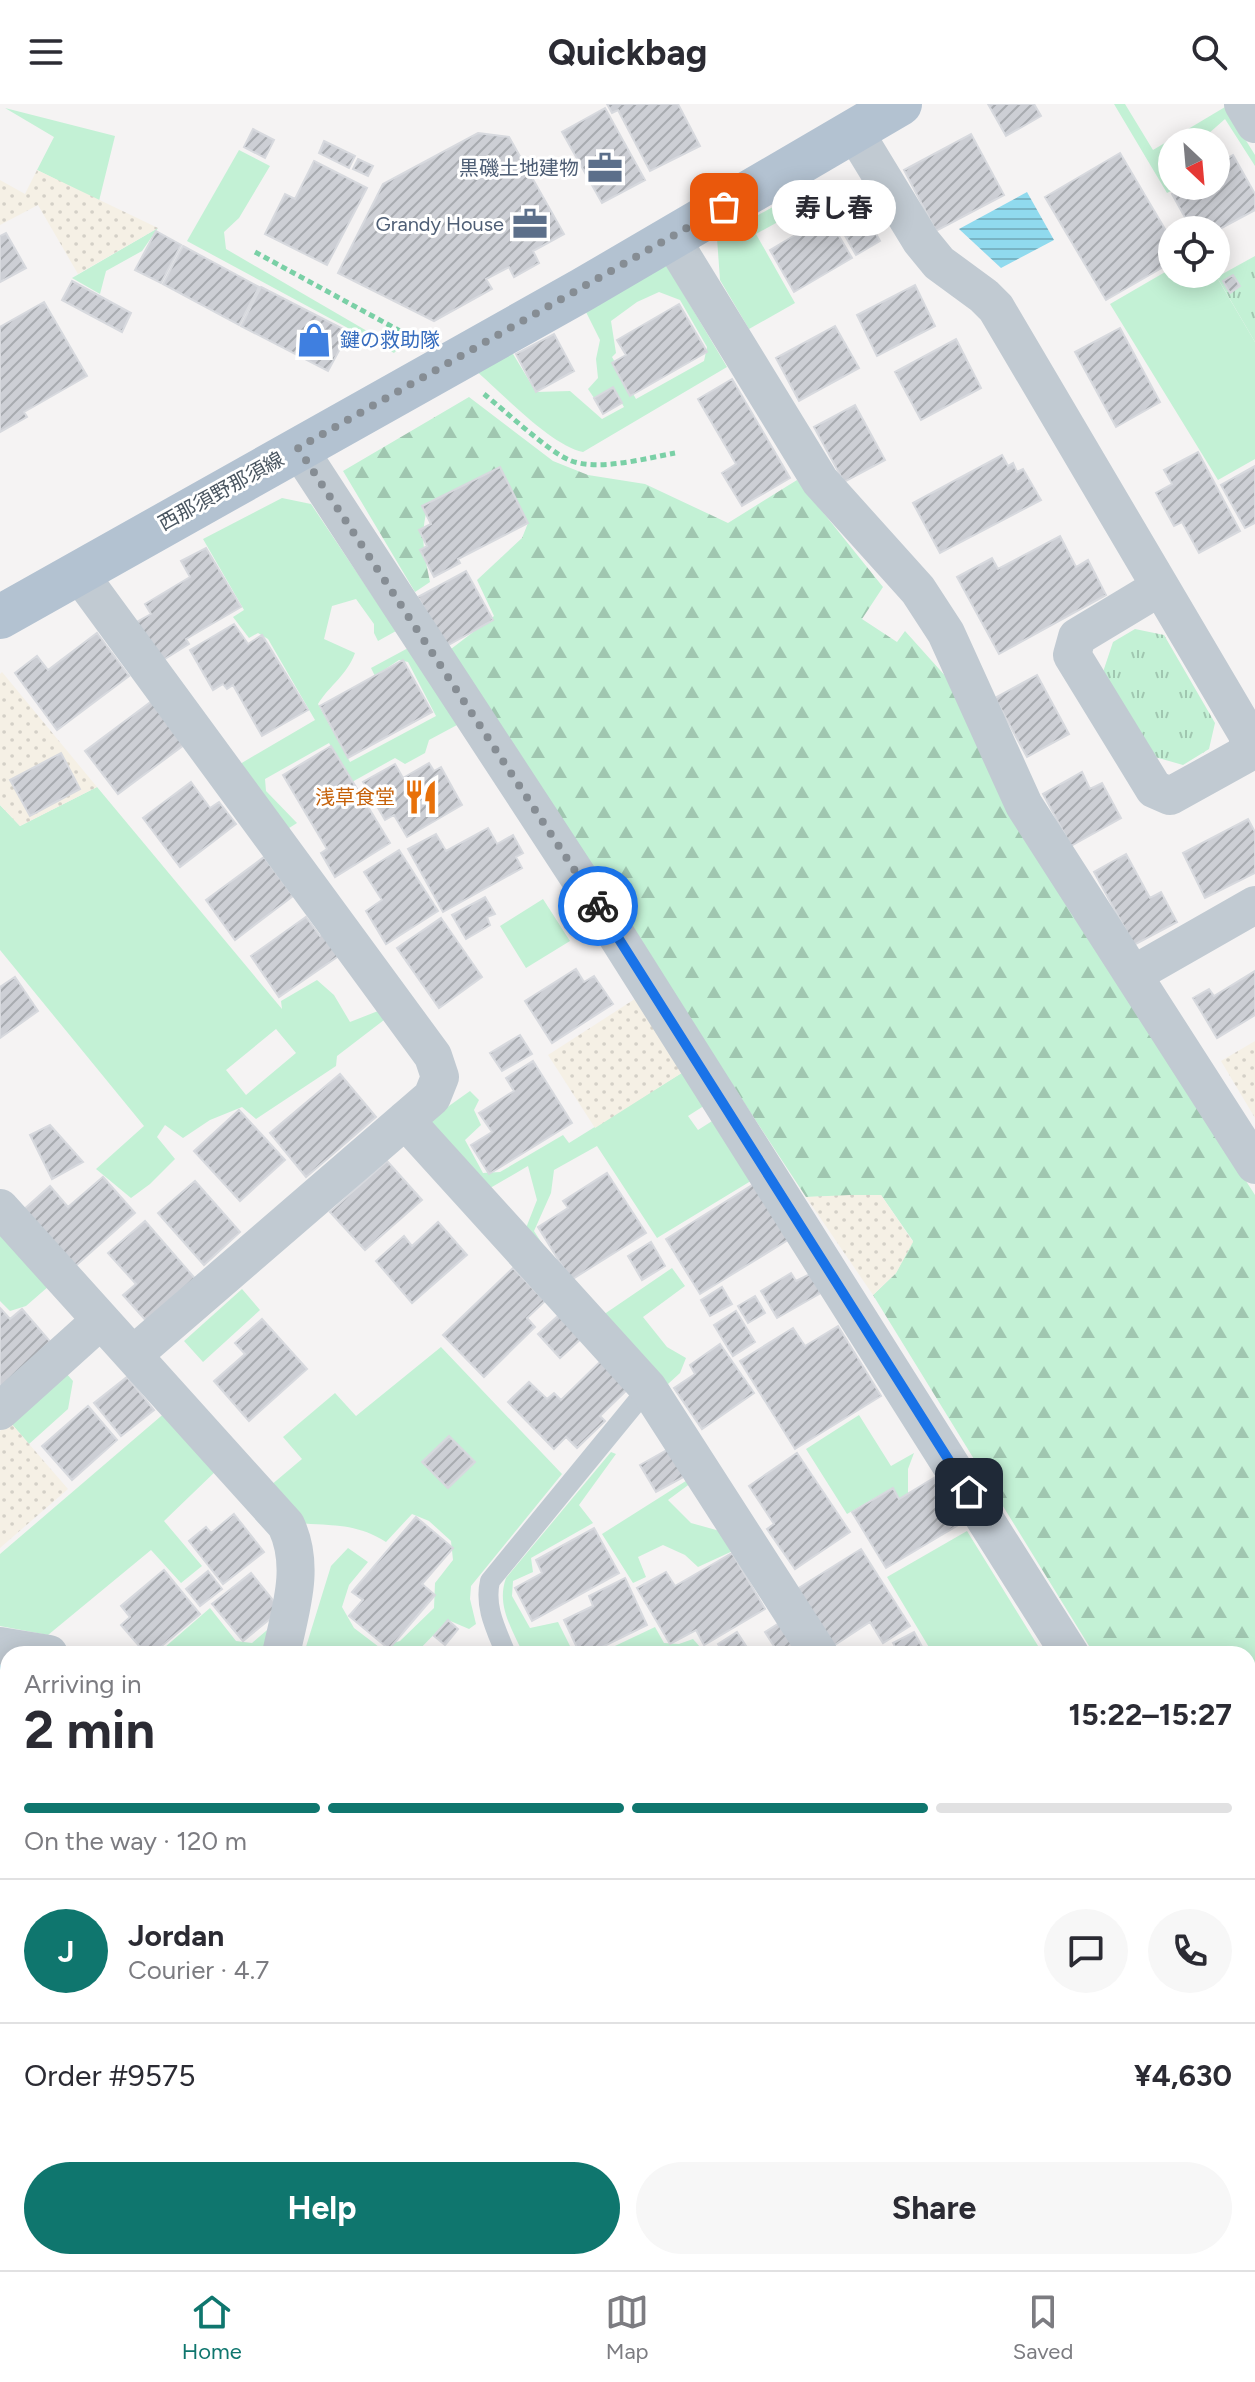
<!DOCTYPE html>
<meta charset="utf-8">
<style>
:root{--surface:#fff;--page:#f7f7f7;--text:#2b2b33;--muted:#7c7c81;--line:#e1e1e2;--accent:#0f766e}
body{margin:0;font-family:Figtree,"Noto Sans JP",sans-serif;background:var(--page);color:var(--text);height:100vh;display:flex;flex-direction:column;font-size:30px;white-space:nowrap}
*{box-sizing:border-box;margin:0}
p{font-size:26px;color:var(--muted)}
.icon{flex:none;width:44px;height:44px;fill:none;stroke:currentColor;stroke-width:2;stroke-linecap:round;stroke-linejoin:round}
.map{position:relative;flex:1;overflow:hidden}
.details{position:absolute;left:0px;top:1542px;width:1256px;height:624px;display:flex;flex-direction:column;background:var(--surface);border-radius:24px 24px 0 0;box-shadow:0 4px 20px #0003}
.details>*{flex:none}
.needle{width:52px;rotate:154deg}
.buttons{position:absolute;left:1158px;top:24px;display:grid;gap:16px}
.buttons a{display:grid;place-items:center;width:72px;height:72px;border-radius:50%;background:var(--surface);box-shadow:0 4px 20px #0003;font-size:40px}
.pin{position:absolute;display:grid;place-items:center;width:68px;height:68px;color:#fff;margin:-34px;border-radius:16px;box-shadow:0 4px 12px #0006}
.courier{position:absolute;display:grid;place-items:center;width:80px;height:80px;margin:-40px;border:6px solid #1a73e8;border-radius:50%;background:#fff;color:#222;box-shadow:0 2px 10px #0007}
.bubble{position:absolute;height:56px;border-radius:28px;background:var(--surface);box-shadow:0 4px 20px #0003;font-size:26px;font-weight:700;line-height:56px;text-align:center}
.summary em{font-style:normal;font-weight:700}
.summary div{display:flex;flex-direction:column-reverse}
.summary{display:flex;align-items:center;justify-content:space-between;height:136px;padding:0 24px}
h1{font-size:52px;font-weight:700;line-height:60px}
.bar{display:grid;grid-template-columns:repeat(4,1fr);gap:12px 8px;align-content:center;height:96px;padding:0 24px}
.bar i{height:10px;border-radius:6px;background:var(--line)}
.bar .on{background:var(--accent)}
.bar p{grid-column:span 4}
.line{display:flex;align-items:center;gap:20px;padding:0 24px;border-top:2px solid var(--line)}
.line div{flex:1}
.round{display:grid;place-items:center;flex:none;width:84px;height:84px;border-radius:42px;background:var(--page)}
.cta{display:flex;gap:16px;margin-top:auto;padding:16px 24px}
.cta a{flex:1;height:92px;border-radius:48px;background:var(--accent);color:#fff;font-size:32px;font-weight:700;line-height:92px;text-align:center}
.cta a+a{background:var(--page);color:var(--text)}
header{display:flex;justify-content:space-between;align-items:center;height:104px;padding:0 24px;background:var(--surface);font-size:36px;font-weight:700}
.menu{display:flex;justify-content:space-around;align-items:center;height:112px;border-top:2px solid var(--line);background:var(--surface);font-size:22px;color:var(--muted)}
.menu a{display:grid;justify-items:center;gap:4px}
.menu .on{color:var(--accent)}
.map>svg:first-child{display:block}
.green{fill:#c3f1d5;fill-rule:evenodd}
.forest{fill:url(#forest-firs)}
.sand{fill:url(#sand-dots)}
.park{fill:url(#park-tufts)}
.water{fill:url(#water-rules)}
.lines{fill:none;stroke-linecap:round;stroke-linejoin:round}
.stream{stroke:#90daee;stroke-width:12}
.building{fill:url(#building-hatch);stroke:#d7d9de;stroke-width:2}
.path{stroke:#7ad0a6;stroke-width:5;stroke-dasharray:6 4;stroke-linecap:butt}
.lane{stroke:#c1cad2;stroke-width:20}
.street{stroke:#c1cad2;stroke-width:38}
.primary{stroke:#b3c2d1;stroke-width:44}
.done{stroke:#868d94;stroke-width:8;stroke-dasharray:0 14.4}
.route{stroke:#1a73e8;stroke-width:10}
.labels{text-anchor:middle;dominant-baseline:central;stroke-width:6;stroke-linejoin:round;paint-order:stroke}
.service-label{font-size:20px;fill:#4e5e75;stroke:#fff;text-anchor:end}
.shop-label{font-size:20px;fill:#366cbe;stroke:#fff;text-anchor:start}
.street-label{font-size:20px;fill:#4a5661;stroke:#fff}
.food-label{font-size:20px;fill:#c56008;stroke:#fff;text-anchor:end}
</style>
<header><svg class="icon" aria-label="menu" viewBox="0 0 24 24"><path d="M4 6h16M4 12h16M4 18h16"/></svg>Quickbag<svg class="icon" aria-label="search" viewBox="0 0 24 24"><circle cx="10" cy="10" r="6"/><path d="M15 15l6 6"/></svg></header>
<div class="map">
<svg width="1255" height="2166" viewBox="0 0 1255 2166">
<defs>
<pattern id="forest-firs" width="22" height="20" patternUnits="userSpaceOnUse" patternTransform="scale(2)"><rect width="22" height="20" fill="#c3f1d5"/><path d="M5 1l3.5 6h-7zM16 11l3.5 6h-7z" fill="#a0c6b0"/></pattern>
<pattern id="sand-dots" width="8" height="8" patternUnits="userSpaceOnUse" patternTransform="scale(2)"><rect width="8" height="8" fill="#f5f0e5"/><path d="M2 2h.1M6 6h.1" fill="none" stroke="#d4d0c7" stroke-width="1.8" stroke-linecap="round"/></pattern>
<pattern id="park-tufts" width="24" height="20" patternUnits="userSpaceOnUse" patternTransform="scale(2)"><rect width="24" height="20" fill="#c3f1d5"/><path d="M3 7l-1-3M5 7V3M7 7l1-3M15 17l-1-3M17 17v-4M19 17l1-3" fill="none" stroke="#a0c6b0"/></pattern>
<pattern id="water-rules" width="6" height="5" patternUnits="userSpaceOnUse" patternTransform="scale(2)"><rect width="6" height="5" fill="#90daee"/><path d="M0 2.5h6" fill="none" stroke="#78b4c4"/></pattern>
<pattern id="building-hatch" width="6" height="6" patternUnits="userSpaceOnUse" patternTransform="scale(2)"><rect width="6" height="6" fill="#cdcfd5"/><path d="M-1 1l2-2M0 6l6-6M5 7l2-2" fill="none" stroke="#a8abb0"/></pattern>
</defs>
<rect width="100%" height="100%" fill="#f5f3f3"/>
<path class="green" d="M1114 0H1125L1153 46 1225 3 1255 51V62L1225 15 1199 38H1172V53L1162 61 1175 85 1167 89Z
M5 4 115 32 99 97 37 66 54 33Z
M239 46 270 62 239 114 224 128 226 145 398 245 394 249 187 137Z
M805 85 814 98 756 130 795 199 749 225 720 176 717 134Z
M158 124 142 147 106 167 100 190 72 174Z
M664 157 727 263 583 348C550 341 501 288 474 265L510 245 536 288 570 287 602 315 624 303 613 284 594 294 588 285 598 274 596 255 600 236 583 202ZM659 188 680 196 707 243 704 257 636 295 612 253 616 249 611 217 637 198Z
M1172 164V170H1215L1255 238V355L1218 376 1110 200Z
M282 394 311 400 396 527 378 537 374 529V520L356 495 332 502 324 535 355 549C347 571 330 581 318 600L350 658 436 612 408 558 399 556 375 572 371 564 410 543 457 621 429 636 425 649 405 660 395 654 352 678 329 639 265 675 266 687 297 719 286 726 240 660 315 616 268 535 258 529 249 534 233 513 244 506 203 435Z
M97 683 282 905 281 897 317 876 334 891 350 918 378 907 384 916 337 952 336 962 256 1015 242 1003 210 1016 183 1034 165 1021 157 1033 175 1055 150 1080 131 1094 96 1065 144 1022 0 846V701L20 722ZM276 925 296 949 246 991 226 966Z
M543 795 570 837 526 864 500 822Z
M688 965 710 998 688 1012 698 1026 720 1012 759 1072 657 1134 597 1042 554 1066 551 1089 534 1127 552 1155 524 1129 537 1096 528 1062 485 1087 425 1019 470 987 479 996 474 1006 481 1021 465 1036 483 1069 500 1068 563 1031 569 1039Z
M0 1127 49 1182 26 1202 10 1207 0 1197Z
M672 1164 685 1182 643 1213 667 1243 686 1254 680 1269 668 1280 682 1304 603 1211Z
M242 1185 260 1206 203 1258 184 1237Z
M441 1243 562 1370 471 1482 470 1495 476 1520 469 1525 448 1516 415 1550H309L305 1546 331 1462 348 1444 368 1458 349 1481 342 1503 354 1524 379 1543 400 1537 434 1504 435 1479 453 1456 451 1437 429 1417 412 1410 386 1438C353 1417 328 1423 291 1418L264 1387 302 1355 283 1333 335 1289 356 1312Z
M66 1269 73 1277 68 1305 29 1340 10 1318Z
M167 1307 219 1364 164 1417 202 1462 181 1479 151 1446 48 1531 0 1522V1450Z
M859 1311 891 1362 914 1349 908 1365V1389L899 1395 892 1384 847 1410 806 1345Z
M611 1348 616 1350 579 1401 593 1419 531 1454 533 1468 513 1477 512 1492 530 1524 558 1518 574 1550H523C512 1524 496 1502 506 1474Z
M689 1375 691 1379 668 1396 691 1419 727 1429 737 1445 698 1463 685 1451 663 1441 638 1453 646 1473 633 1479 602 1430Z
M967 1427 1043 1550H933L887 1473Z
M210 1504 236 1537 252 1539 273 1521 265 1550H157Z
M655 1523 664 1539 679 1540 693 1535 700 1543 713 1542 717 1550H598Z
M565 2158H654V2166H563Z"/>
<path class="forest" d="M469 293 553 357 588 371 645 380 728 419 797 376 883 483 862 515 897 538 905 527 948 575 1010 709 1255 1091V1637L1248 1636V1550H1094L873 1191 896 1169 913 1137 881 1091 806 1093 469 579 451 545 494 512 477 476 522 434 528 419 500 364 429 399C419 430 424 448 430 478L415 488 343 367Z
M0 1565 8 1567V1960L0 1992Z"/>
<path class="sand" d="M37 66 158 124 78 170 38 101 0 121V76L25 90Z
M2 568 97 683 20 722 0 701V570Z
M641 891 688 965 595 1024 548 951Z
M1255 937V1014L1221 957Z
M850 1091H881L913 1138 896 1169 873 1191 806 1093Z
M10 1318 68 1385 0 1444V1327Z"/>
<path class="park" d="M1255 152V238L1217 173Z
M1135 525 1164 531 1215 619 1209 645 1183 661 1155 653 1103 568 1113 538Z"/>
<path class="water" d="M1027 88 1054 136 1001 164 959 125Z"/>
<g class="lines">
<path class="stream" d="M0 1562 8 1563"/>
</g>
<path class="building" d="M607 0H678L700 42 650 67 618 6 612 9Z
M988 0H1034L1041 12 1006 32Z
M605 4 645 76 602 99 562 28Z
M253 25 274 36 265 54 244 43Z
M478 29 509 33 564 130 533 147 539 159 514 173 509 163 486 175 492 185 434 217 338 169 383 80Z
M971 30 1004 91 936 127 904 66Z
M324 37 355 52 349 64 319 49Z
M1120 49 1172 137V158L1106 196 1045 93Z
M1233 51 1255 90V106L1216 127 1192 126 1172 90 1187 82H1216V60Z
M358 55 373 62 368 72 353 65Z
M314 57 367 84 327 161 265 130 285 90 295 95Z
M827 112 852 154 794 188 770 146Z
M867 114 880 137 856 151 843 128Z
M156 127 181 141 161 179 135 166Z
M6 129 26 164 0 178V132Z
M183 142 259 183 239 221 163 180Z
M1233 171 1240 182 1230 189 1223 177Z
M72 177 131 209 122 228 62 196Z
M915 181 935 222 877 252 857 211Z
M261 183 349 228 328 267 241 222Z
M44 198 87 272 24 308 27 313 0 328V223Z
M679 200 707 248 630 292 612 259 626 251 617 236Z
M835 222 859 264 799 297 776 254Z
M1120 224 1160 298 1116 323 1075 248Z
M554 230 574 267 536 288 516 250Z
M956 235 981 284 921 316 895 268Z
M732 275 790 374 742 402 722 369 736 360 698 295Z
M613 283 622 299 603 310 594 294Z
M855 301 885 356 844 378 814 323Z
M1198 348 1240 427 1199 449 1182 418 1174 422 1156 389 1172 380 1164 366Z
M1002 351 1008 362 1013 359 1017 368 1023 365 1041 396 940 449 913 399Z
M1255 362V419L1245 424 1221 381Z
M500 363 528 419 458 455 460 459 434 473 420 446 427 442 419 426 431 420 422 402Z
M1060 432 1076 463 1088 456 1106 491 999 550 957 473 992 454 998 465Z
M206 444 241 503 186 535 189 540 158 559 135 519 151 510 145 500 190 473 181 457Z
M466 467 493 516 445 543 418 493Z
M234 520 248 540 262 531 308 606 262 632 233 581 227 585 223 580 213 586 190 546Z
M97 529 129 572 57 626 15 569 37 552 48 566Z
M403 556 432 608 348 654 320 602Z
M1037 571 1069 630 1027 653 995 594Z
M152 597 184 641 118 690 85 647Z
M331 642 390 739 335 773 321 749 327 745 283 671Z
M61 649 80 685 30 712 10 676Z
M429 659 434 667 441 663 462 701 407 733 394 711 385 716 363 678 395 660 403 674Z
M1082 668 1090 685 1102 679 1121 714 1071 742 1043 690Z
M191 678 210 704 219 698 236 720 180 763 143 714Z
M1248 715 1255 728V769L1205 794 1183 749Z
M488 724 497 740 513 731 523 749 516 753 522 764 443 808 408 745 436 730 446 747Z
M399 746 438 807 386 840 366 807 382 796 364 768Z
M1126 750 1150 794 1161 788 1177 818 1134 841 1094 768Z
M264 753 293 792 235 836 206 796Z
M485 793 495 810 487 813 490 821 466 835 452 811Z
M306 813 320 832 327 827 343 849 279 893 251 852Z
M441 814 482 873 439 904 397 844Z
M576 865 584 878 594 872 613 900 552 939 525 897Z
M1255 867V911L1217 934 1193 894 1209 885 1214 892Z
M15 873 38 907 0 934V883Z
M520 931 532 950 502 967 490 949Z
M533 957 572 1019 489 1070 471 1041 492 1028 479 1009 514 987 506 974Z
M340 970 376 1013 306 1073 270 1029Z
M239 1006 285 1056 240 1097 194 1047Z
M50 1021 83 1058 52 1075 30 1031Z
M387 1057 422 1096 365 1146 330 1108Z
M607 1069 646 1129 571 1176 538 1123 568 1104 563 1097Z
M103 1073 135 1109 73 1164 22 1107 50 1082 68 1103Z
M195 1077 240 1128 204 1161 158 1109Z
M754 1080 788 1136 700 1190 666 1135Z
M145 1117 198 1178 150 1221 123 1191 136 1180 108 1149Z
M438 1118 467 1151 412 1199 376 1157 404 1132 412 1142Z
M651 1138 665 1162 642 1176 628 1152Z
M513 1164 545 1197 527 1214 535 1223 484 1273 443 1231Z
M791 1169 796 1177 810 1170 821 1189 777 1214 761 1187Z
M722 1183 732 1200 710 1212 701 1196Z
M755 1192 765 1209 748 1219 738 1202Z
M0 1204 10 1215 22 1205 54 1242 0 1284Z
M736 1207 755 1238 733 1252 714 1221Z
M560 1210 582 1234 560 1254 538 1230Z
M262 1215 307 1265 249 1317 214 1277 245 1250 235 1239Z
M838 1222 881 1292 795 1345 740 1257 793 1224 805 1242Z
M720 1240 754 1289 702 1325 674 1284 695 1270 690 1261Z
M602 1256 629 1284 600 1312 605 1317 577 1344 566 1333 554 1345 508 1298 529 1278 547 1295 554 1289 561 1296Z
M127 1273 154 1306 121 1332 94 1299Z
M88 1302 117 1336 72 1376 42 1342Z
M449 1332 475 1358 448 1384 422 1358Z
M672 1343 687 1371 656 1388 640 1361Z
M797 1349 850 1428 795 1465 767 1425 774 1420 749 1382Z
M937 1372 965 1417 886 1464 852 1408 893 1384 899 1395Z
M234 1410 264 1448 223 1480 189 1437 206 1423 211 1429Z
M416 1413 453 1444 422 1480 435 1491 389 1545 349 1512 363 1496 352 1488Z
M594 1424 619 1469 532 1517 515 1484 542 1469 536 1456Z
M861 1445 910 1522 883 1539 870 1518 833 1542 797 1485Z
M732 1449 765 1505 704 1541 696 1526 670 1540 637 1484 666 1468 675 1482Z
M164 1466 200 1510 152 1550H146L121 1521 130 1513 121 1502Z
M208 1467 222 1485 200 1502 186 1485Z
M251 1469 281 1506 243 1537 212 1500Z
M625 1474 647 1521 588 1550H580L564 1516 593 1502 589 1492Z
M448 1516 458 1525 445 1541 434 1532Z
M781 1518 798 1550H779L765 1528Z
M737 1528 746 1542 732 1550H724L718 1540Z
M914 1528 926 1550H899L893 1539Z
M1248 1698H1255V1745L1248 1744Z
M0 2072 8 2074V2158H95L93 2166H1Z
M1250 2157V2166H1188V2158Z
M154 2158H241L267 2166H152Z
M489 2158H561L559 2166H517Z
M719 2158H771V2166H698V2163H719Z
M802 2158H874V2166H802Z
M1026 2158H1082V2161H1098V2158H1158V2166H1026Z"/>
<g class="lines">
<path class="path" d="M255 148 411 233
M484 290C504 306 548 347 569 356 597 368 647 354 675 349"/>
<path class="lane" d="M506 1550C496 1525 484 1503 490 1477L648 1284"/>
<path class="street" d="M1243 0 1255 20
M854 27 921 137 939 159 984 192 996 204 1249 633 1246 650 1170 692 1154 685 1072 551 1077 533 1160 483
M671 134 820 377 918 486 946 529 1024 701 1255 1061
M298 344 615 829 1070 1550
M78 468 433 952 440 973 432 993 133 1251
M1134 870 1255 801
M405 1016 648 1284 819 1550
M0 1104 286 1421C306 1463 290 1507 281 1550
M0 1307 101 1216
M0 1542 49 1550
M1248 1647 1255 1648
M419 2158 445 2166
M908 2158V2166
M117 2166 120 2158
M356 2166 358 2158
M667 2166V2158"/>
<path class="primary" d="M0 513 582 186 900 0"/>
</g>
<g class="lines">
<path class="done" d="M598 802 298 344 724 103"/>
<path class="route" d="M598 802 969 1388"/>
</g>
<defs>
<g id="office-bare" transform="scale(2.76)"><path d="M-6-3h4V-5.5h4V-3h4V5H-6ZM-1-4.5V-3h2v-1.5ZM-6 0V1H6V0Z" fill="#5c6f8a" stroke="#fff" stroke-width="2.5" paint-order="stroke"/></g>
<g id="shop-bare" transform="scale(2.76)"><path d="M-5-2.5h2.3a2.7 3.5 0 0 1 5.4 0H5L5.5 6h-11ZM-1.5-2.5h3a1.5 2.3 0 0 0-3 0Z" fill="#3f7fe0" stroke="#fff" stroke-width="2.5" paint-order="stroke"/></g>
<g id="restaurant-bare" transform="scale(2.76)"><path d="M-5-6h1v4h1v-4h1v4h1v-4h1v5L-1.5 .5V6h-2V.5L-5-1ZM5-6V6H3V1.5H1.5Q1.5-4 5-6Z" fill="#e8710a" stroke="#fff" stroke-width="2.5" paint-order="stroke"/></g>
</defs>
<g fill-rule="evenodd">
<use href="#office-bare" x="605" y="64"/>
<use href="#office-bare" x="530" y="120"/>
<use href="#shop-bare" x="314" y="236"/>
<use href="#restaurant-bare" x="421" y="693"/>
</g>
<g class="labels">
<g class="service-label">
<text x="579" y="64">黒磯土地建物</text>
<text x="504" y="120">Grandy House</text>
</g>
<g class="shop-label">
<text x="340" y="236">鍵の救助隊</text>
</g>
<g class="street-label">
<text transform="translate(221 387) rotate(-29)">西那須野那須線</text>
</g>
<g class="food-label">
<text x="395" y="693">浅草食堂</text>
</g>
</g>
</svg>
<div class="buttons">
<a><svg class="needle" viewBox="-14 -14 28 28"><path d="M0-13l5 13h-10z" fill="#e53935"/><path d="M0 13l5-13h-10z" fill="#7c7c81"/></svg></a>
<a><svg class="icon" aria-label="locate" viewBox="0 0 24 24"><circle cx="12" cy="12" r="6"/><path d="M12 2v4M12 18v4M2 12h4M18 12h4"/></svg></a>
</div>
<div class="pin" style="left:724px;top:103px;background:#ea580c"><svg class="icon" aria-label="bag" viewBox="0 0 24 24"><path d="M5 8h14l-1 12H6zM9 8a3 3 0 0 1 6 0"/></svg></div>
<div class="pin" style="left:969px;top:1388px;background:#1f2937"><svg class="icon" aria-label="home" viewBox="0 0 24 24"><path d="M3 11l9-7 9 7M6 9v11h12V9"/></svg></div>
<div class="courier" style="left:598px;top:802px"><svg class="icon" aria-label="bike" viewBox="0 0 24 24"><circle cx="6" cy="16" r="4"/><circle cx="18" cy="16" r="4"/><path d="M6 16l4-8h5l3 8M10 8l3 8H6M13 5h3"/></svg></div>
<div class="bubble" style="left:772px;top:76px;width:124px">寿し春</div>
<section class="details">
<div class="summary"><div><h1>2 min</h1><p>Arriving in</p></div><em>15:22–15:27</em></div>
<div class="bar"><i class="on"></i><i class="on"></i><i class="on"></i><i></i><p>On the way · 120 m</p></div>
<div class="line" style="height:144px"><b class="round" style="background:var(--accent);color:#fff">J</b><div><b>Jordan</b><p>Courier · 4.7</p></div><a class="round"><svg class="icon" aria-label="chat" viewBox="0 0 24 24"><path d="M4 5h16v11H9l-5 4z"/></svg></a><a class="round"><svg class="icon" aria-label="phone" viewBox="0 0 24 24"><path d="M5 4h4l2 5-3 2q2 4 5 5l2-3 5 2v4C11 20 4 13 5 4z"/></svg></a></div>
<div class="line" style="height:104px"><div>Order #9575</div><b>¥4,630</b></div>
<div class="cta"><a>Help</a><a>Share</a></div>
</section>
</div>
<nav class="menu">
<a class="on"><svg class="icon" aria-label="home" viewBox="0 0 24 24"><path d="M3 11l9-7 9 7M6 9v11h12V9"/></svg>Home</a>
<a><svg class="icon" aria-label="map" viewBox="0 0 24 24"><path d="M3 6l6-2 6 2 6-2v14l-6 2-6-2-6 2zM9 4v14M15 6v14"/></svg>Map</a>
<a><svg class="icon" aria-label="saved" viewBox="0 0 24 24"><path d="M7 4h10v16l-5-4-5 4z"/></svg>Saved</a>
</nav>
